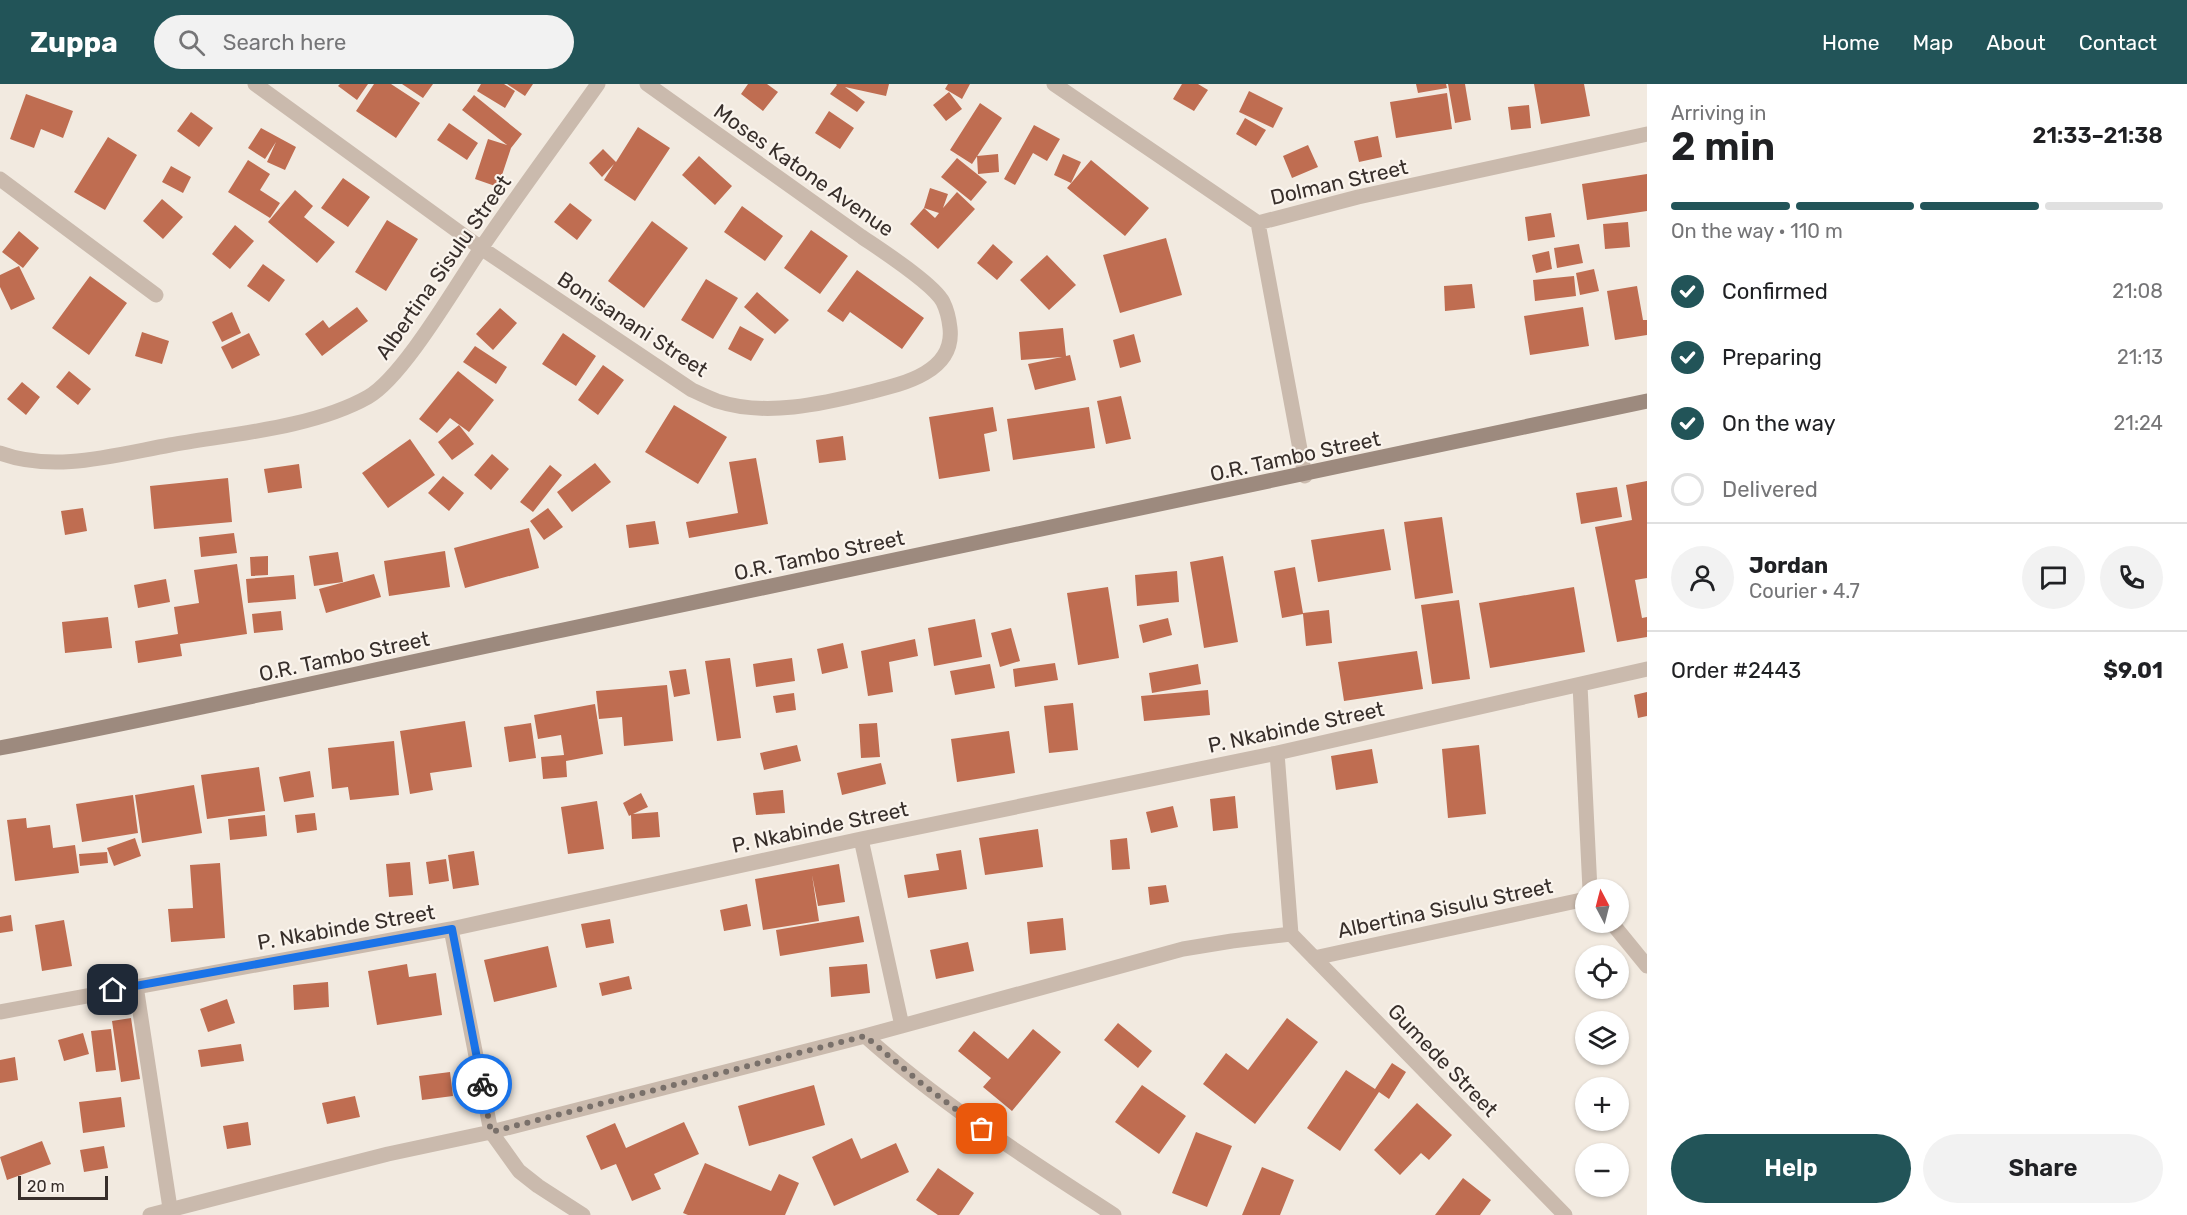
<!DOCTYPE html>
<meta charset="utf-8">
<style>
:root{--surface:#fff;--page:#f2f2f2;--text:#202124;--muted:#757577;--line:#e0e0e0;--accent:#225458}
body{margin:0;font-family:Rubik,sans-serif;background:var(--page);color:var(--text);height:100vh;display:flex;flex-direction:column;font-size:22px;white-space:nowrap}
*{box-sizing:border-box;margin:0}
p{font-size:20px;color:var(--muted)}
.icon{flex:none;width:33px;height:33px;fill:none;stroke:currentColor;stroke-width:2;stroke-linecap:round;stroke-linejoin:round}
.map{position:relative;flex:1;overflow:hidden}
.sheet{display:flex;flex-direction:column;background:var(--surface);width:540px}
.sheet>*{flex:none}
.needle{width:39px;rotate:353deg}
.controls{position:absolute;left:1575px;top:795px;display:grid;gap:12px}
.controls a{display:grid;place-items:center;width:54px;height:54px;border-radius:50%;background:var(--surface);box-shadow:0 2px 4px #0004;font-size:30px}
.scale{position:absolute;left:18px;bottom:15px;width:90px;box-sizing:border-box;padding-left:6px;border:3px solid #382f2b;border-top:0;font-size:16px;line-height:21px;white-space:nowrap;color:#382f2b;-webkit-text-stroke:4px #faf4ed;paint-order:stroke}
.pin{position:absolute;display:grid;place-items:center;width:51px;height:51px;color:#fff;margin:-26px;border-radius:12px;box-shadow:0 3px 9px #0006}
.courier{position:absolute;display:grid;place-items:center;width:60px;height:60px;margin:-30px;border:4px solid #1a73e8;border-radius:50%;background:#fff;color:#222;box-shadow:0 2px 8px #0007}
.summary em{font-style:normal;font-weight:600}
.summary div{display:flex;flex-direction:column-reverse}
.summary{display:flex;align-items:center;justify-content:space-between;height:102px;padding:0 24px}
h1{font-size:39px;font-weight:600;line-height:45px}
.bar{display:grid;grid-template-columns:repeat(4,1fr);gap:9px 6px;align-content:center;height:72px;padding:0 24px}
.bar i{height:8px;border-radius:4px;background:var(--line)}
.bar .selected{background:var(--accent)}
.bar p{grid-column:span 4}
.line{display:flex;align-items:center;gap:15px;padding:0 24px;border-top:2px solid var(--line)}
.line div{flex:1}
.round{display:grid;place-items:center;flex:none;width:63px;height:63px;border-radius:32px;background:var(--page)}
ol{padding:0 24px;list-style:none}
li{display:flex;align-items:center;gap:18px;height:66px}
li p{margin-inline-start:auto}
li .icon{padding:6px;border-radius:50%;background:var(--accent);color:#fff;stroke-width:4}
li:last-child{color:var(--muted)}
li i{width:33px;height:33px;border:3px solid var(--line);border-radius:50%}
.action{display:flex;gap:12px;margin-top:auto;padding:12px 24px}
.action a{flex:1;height:69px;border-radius:36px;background:var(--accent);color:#fff;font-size:24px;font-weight:600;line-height:69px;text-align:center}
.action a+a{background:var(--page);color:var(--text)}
header{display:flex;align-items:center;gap:36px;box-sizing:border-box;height:84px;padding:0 30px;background:var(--accent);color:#fff}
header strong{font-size:28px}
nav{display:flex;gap:33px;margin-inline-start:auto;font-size:21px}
.search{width:420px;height:54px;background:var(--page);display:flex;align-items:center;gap:15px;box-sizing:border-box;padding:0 21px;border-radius:33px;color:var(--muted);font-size:22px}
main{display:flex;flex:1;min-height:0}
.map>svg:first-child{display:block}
.building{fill:#bf6d51}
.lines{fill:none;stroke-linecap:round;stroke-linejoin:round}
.street{stroke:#cabaad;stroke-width:15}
.secondary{stroke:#9d8a7e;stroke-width:15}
.done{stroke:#79706a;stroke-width:6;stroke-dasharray:0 10.8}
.route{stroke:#1a73e8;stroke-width:8}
.labels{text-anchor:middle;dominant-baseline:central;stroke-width:4.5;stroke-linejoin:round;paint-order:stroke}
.street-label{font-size:21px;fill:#382f2b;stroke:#faf4ed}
</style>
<header>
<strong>Zuppa</strong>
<div class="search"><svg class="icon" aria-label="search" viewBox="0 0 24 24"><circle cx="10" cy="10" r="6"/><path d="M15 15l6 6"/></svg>Search here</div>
<nav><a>Home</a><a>Map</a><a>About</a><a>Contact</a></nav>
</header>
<main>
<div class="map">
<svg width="1647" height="1131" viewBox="0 0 1647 1131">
<rect width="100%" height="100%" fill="#f2eae0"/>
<path class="building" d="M340 0H368L357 16 338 2Z
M374 0H391L420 19 396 54 356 27Z
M402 0H433L423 14Z
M481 0H504L515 7 505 24 477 7Z
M507 0H533L525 12Z
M748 0H767L778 8 763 27 741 10Z
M836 0H889L886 12 845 3 865 18 857 28 830 10 837 1Z
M948 0H970L962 15 945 5Z
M1182 0H1198L1208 6 1194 27 1173 15Z
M1416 0H1446L1447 4 1418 9Z
M1448 0H1465L1471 36 1455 39Z
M1534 0H1584L1590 32 1541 40Z
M1249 7 1283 24 1273 44 1239 28Z
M949 8 962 25 946 37 933 21Z
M1447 9 1452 45 1396 54 1390 18Z
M26 10 73 27 63 54 41 45 34 64 10 55Z
M474 11 522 50 511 64 498 103 475 95 488 55 507 61 462 26Z
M980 19 1002 34 972 80 950 66Z
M1529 21 1531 44 1511 46 1508 23Z
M829 27 854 44 840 65 815 49Z
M191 28 213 44 199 63 177 47Z
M1245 34 1266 46 1256 62 1236 50Z
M449 39 478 59 467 76 437 56Z
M1034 41 1060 55 1047 77 1033 69 1015 101 1004 95Z
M638 43 670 64 635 117 604 96 614 80 602 93 589 79 603 65 616 78Z
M261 44 296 63 285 86 267 78 276 58 265 75 248 64Z
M1378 52 1382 73 1359 78 1354 57Z
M108 53 137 71 105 126 74 108Z
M1308 61 1318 83 1292 94 1283 72Z
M998 70 999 88 978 90 977 72Z
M1063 70 1081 78 1071 99 1054 91Z
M699 72 732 102 715 121 682 91Z
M957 74 987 98 971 117 941 93Z
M248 76 270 90 260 106 280 119 270 134 228 108Z
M1091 76 1149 124 1125 152 1067 104Z
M171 82 191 93 183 109 162 98Z
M1647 90V127L1587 136 1582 100Z
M343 94 370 113 348 143 321 124Z
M930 104 948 110 943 124 957 108 975 125 938 165 910 140 924 124 935 134 939 129 924 124Z
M295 106 313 122 304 133 335 158 317 179 268 138Z
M162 115 183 133 163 155 143 137Z
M570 119 592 136 577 156 554 138Z
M742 122 783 152 765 177 724 148Z
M1551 129 1555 153 1528 157 1525 133Z
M387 136 418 155 386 207 355 188Z
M652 137 688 164 644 224 608 197Z
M1628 138 1630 163 1605 165 1603 140Z
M235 141 254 157 230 185 212 170Z
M811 146 848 172 820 210 784 184Z
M19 147 39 164 23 184 2 168Z
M1166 154 1182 211 1120 229 1103 171Z
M993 160 1013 178 997 196 977 179Z
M1579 160 1583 179 1557 184 1554 164Z
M1549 167 1552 185 1536 189 1532 171Z
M1047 171 1076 201 1049 226 1020 196Z
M263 180 285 196 269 218 247 202Z
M19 182 35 215 11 226 0 203V191Z
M1594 185 1599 207 1580 211 1576 189Z
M857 186 924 234 902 265 850 228 843 238 827 227Z
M90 192 127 219 89 271 52 244Z
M1574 192 1576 212 1535 217 1533 196Z
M706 195 738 214 713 255 681 236Z
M1472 200 1475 224 1445 227 1444 202Z
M1637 202 1643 236H1647V251L1615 256 1607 207Z
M757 208 789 236 775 250 744 223Z
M357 223 368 237 322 272 305 250 323 236 329 244Z
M1583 223 1589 262 1530 271 1524 232Z
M500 224 517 239 493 266 476 250Z
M232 228 241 249 222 258 212 238Z
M740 242 764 255 751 277 728 265Z
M1063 244 1066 272 1070 271 1076 296 1035 306 1028 280 1062 273 1021 276 1019 248Z
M142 248 169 257 162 280 135 272Z
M249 249 260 271 232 285 221 263Z
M563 249 596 272 576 302 542 280Z
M1134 250 1141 278 1120 284 1113 256Z
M475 262 507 283 496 300 463 278Z
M603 281 624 296 598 331 578 316Z
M69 287 91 305 78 321 56 303Z
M458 287 494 316 469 348 450 334 437 349 419 335Z
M22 298 40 313 26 331 7 315Z
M1121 312 1131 355 1106 360 1097 317Z
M674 321 727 353 698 400 645 368Z
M993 323 997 347 984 350 990 387 939 395 929 333Z
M1089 323 1095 364 1013 376 1007 335Z
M459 341 474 360 452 376 438 358Z
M843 352 846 376 819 379 816 356Z
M410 355 435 391 388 424 362 389Z
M492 370 509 385 491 406 474 391Z
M756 374 768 440 689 454 686 438 738 429 729 378Z
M595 379 611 398 572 428 557 408Z
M299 380 302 404 268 409 264 385Z
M550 381 562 391 533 428 520 418Z
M443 392 464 409 449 427 428 409Z
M228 394 232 438 154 445 150 402Z
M1647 397V494L1635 496 1642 534 1647 533V553L1617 558 1595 443 1632 436 1626 401Z
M1617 403 1622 433 1581 440 1576 409Z
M83 424 87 447 65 451 61 427Z
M548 424 563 443 544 456 530 437Z
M1442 433 1453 509 1415 515 1404 438Z
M655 437 659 460 629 464 626 441Z
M529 444 539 484 465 504 454 464Z
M1384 445 1391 486 1318 498 1311 456Z
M234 449 237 469 201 473 199 453Z
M445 467 450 503 389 512 384 477Z
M338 468 343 498 314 502 309 472Z
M268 472V491L251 492 250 473Z
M1223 472 1238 558 1204 564 1190 478Z
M237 480 247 550 180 560 182 572 138 579 135 557 178 550 174 523 199 519 194 486Z
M1295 483 1303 529 1329 526 1332 559 1306 562 1303 530 1282 534 1274 487Z
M1177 487 1179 518 1137 522 1135 491Z
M374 490 381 513 326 529 319 505Z
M294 491 296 515 248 519 246 495Z
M166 495 170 518 138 524 134 501Z
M1108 503 1119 574 1078 581 1067 509Z
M1574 503 1585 568 1490 584 1479 519Z
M1459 516 1470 595 1432 600 1421 521Z
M281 527 283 546 254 549 252 530Z
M108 533 112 564 65 569 62 538Z
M1168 534 1172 551 1143 559 1139 541Z
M975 535 982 573 934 582 928 544Z
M1011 544 1020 577 1000 583 991 549Z
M915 555 918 572 889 578 893 608 868 612 861 567Z
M843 559 848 584 822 590 817 565Z
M1417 567 1423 605 1344 617 1338 578Z
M730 574 741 654 717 657 705 577Z
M792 574 795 597 756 603 753 580Z
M1055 579 1058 596 1015 603 1013 585Z
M990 580 995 604 955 611 950 587Z
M1198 580 1201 600 1152 609 1149 589Z
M686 585 690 610 674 613 669 587Z
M667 601 673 657 624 662 622 633 599 635 596 607Z
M1208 606 1210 631 1144 637 1141 612Z
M1647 608V632L1638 634 1634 611Z
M794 609 796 626 776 629 773 612Z
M1073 619 1078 666 1049 669 1044 622Z
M595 620 603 670 566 677 567 693 543 695 541 673 564 671 561 651 538 655 534 631Z
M465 637 472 683 430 689 433 706 410 710 400 647Z
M531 639 536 674 509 678 504 643Z
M877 639 880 673 861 674 859 640Z
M1009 647 1015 689 957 698 951 655Z
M394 657 399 711 350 716 348 703 332 705 328 664Z
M797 661 801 677 764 686 760 669Z
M1479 661 1486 730 1448 734 1442 665Z
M1372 665 1378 699 1336 706 1331 672Z
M881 679 886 700 842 711 837 689Z
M259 683 265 727 207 735 201 691Z
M310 687 314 713 284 718 279 693Z
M194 701 202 749 142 759 135 711Z
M783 706 785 729 756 731 753 709Z
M641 709 648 723 633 730 658 728 660 753 632 755 631 731 629 732 623 719Z
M133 711 138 749 82 758 76 720Z
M1235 712 1238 744 1213 747 1210 715Z
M597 717 604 765 568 770 561 723Z
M1173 722 1178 743 1151 749 1146 728Z
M315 729 317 746 297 749 295 731Z
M265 731 267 752 230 756 228 735Z
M26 734 27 744 50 741 53 764 75 761 79 789 15 797 7 736Z
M1038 745 1043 783 985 791 979 754Z
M135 754 141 772 114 782 107 764Z
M1127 754 1130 785 1112 786 1110 756Z
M961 766 967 805 908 814 904 791 939 786 936 770Z
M474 767 479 801 453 805 448 771Z
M107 768 108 779 80 782 79 770Z
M446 775 449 797 429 800 426 778Z
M410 778 413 811 389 813 386 780Z
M220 779 225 854 171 858 168 825 193 824 190 781Z
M839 780 845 818 818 822 812 791 819 837 763 846 755 795Z
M1166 801 1169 818 1150 821 1148 803Z
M747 820 751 842 724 847 720 826Z
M11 831 13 847 0 849V833Z
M859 832 864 858 780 872 776 846Z
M1063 834 1066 866 1030 870 1027 838Z
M610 835 614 859 586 864 581 840Z
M64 836 72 882 42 887 35 841Z
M968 858 974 887 936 895 930 866Z
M548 862 557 903 494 918 484 876Z
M407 880 409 893 436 889 442 931 377 941 368 887Z
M867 880 870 909 831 913 829 883Z
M629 892 632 905 602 912 599 899Z
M328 898 329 923 294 926 293 901Z
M227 915 235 939 208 948 200 925Z
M131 934 140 995 121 998 112 937Z
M1287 934 1318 958 1255 1040 1203 1000 1226 969 1248 986Z
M1118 939 1152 967 1138 984 1104 956Z
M111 945 116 986 96 988 91 947Z
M1033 945 1061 968 1012 1027 983 1003 991 994 958 967 974 947 1008 975Z
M83 949 89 970 64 977 58 956Z
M241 960 244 977 201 983 198 966Z
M15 973 18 996 0 999V976Z
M1392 979 1406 988 1389 1015 1379 1008 1340 1067 1307 1044 1346 986 1375 1005Z
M450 988 453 1012 422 1016 419 992Z
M814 1001 825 1041 749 1062 738 1022Z
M1142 1001 1186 1032 1159 1070 1115 1038Z
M355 1012 360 1033 327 1040 322 1019Z
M121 1013 125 1043 83 1049 79 1018Z
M1417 1019 1452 1051 1429 1076 1421 1069 1400 1091 1374 1066Z
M248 1038 251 1061 227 1065 223 1042Z
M684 1038 699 1070 654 1090 661 1105 632 1117 616 1080 601 1086 586 1052 615 1039 626 1064Z
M1196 1048 1232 1062 1207 1123 1172 1109Z
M852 1054 861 1075 896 1059 909 1088 834 1122 812 1073Z
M42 1057 51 1080 7 1096 0 1073Z
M104 1062 108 1084 84 1088 80 1066Z
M705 1079 771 1107 779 1090 799 1099 785 1131H688L683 1129Z
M1262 1083 1294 1096 1280 1131H1242Z
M938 1084 974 1109 959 1131H938L916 1116Z
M1463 1094 1491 1116 1480 1131H1435Z"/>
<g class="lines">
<path class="street" d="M255 0 481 164 692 306C701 310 709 314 717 317 765 333 822 320 870 308 903 300 955 288 950 244 949 235 947 226 943 218 934 200 881 166 862 153 790 102 718 51 647 0
M1054 0 1258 139
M0 95 156 211
M1258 139 1358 113 1647 50
M1258 139 1305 392
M0 369C54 389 115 371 170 361 231 350 313 344 368 313 403 293 455 203 480 166 518 110 559 55 598 0
M1580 601 1590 806
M1277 669 1291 850
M861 755 902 942
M1611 838 1647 882
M451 845 491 1048 519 1087 538 1102 583 1131
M1291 850 1565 1131
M1314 874 1586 815
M136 902 170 1124
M0 928 451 845 861 755 1277 669 1647 585
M865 952C942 1021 1028 1075 1114 1131
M150 1131 388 1070 491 1048 865 952 1183 865 1232 857 1291 850"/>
<path class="secondary" d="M0 664C188 628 375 585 563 546 924 470 1286 396 1647 317"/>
</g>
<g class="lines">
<path class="done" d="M482 1000 491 1048 865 952 921 999 982 1045"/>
<path class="route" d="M113 906 452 845 482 1000"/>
</g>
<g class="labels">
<g class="street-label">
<text transform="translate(804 86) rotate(35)">Moses Katone Avenue</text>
<text transform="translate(1339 98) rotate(-13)">Dolman Street</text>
<text transform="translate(443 183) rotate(-55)">Albertina Sisulu Street</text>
<text transform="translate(633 240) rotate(33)">Bonisanani Street</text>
<text transform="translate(1295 372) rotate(-12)">O.R. Tambo Street</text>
<text transform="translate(819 471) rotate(-12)">O.R. Tambo Street</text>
<text transform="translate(344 572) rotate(-12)">O.R. Tambo Street</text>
<text transform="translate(1296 643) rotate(-12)">P. Nkabinde Street</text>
<text transform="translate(820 743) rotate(-12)">P. Nkabinde Street</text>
<text transform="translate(1445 824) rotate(-12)">Albertina Sisulu Street</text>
<text transform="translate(346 843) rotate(-10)">P. Nkabinde Street</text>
<text transform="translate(1443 976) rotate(46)">Gumede Street</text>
</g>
</g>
</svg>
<div class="controls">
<a><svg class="needle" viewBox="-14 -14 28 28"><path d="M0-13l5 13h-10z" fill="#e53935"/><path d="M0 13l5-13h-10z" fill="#757577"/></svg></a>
<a><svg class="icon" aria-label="locate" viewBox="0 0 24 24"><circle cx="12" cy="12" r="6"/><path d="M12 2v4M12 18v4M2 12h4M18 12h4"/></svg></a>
<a><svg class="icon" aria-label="layers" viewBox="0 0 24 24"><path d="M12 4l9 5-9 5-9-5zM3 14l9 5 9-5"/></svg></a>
<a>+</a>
<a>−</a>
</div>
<div class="scale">20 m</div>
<div class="pin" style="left:982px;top:1045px;background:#ea580c"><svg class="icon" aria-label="bag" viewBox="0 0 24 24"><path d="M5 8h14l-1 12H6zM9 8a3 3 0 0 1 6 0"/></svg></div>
<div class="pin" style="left:113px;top:906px;background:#1f2937"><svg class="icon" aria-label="home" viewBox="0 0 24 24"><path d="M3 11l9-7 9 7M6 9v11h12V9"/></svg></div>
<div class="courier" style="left:482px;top:1000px"><svg class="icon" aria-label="bike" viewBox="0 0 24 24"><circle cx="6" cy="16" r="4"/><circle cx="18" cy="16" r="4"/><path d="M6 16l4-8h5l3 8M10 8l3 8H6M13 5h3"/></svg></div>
</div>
<section class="sheet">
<div class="summary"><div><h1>2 min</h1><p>Arriving in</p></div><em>21:33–21:38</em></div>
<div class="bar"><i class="selected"></i><i class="selected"></i><i class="selected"></i><i></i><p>On the way · 110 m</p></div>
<ol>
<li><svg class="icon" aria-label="check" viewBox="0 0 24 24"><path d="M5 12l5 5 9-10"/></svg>Confirmed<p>21:08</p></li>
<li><svg class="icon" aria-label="check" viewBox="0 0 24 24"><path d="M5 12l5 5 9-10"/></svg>Preparing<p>21:13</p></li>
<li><svg class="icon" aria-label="check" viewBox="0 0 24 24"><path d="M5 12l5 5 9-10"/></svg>On the way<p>21:24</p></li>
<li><i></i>Delivered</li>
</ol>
<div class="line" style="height:108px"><a class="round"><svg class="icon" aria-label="person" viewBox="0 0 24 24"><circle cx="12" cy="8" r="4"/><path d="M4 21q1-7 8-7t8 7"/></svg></a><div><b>Jordan</b><p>Courier · 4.7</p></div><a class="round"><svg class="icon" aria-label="chat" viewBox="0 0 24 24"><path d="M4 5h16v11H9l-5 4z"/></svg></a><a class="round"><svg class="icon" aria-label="phone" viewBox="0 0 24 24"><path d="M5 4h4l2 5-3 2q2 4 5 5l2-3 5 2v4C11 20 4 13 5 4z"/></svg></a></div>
<div class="line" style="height:78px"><div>Order #2443</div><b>$9.01</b></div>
<div class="action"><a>Help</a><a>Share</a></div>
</section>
</main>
